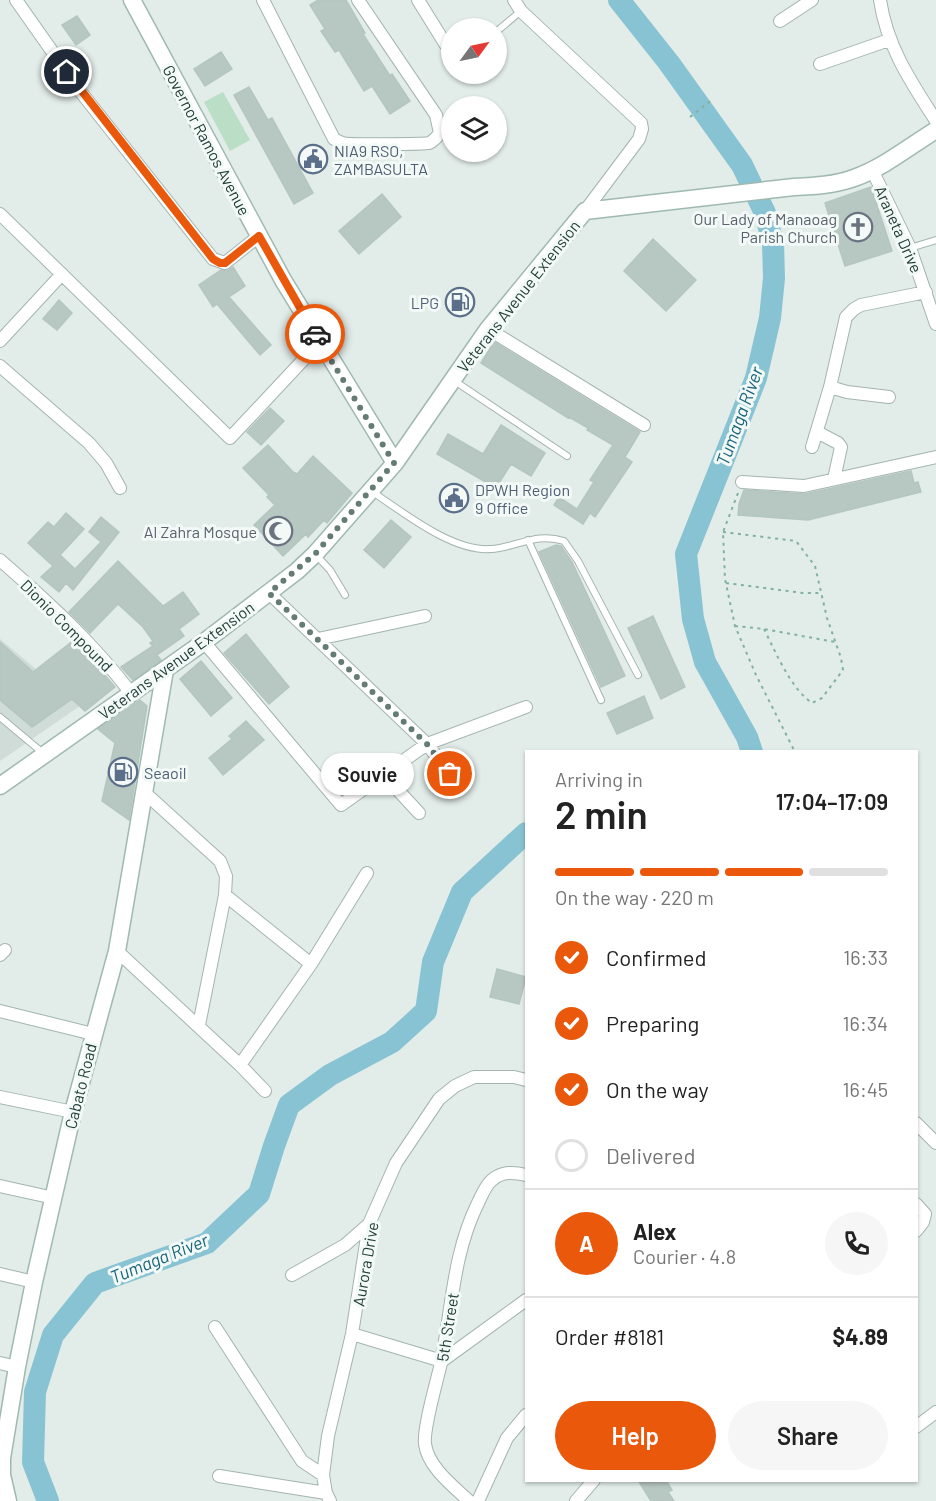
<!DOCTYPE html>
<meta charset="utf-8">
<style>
:root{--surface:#fff;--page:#f6f6f6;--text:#222;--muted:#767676;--line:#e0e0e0;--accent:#ea580c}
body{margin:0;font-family:Barlow,sans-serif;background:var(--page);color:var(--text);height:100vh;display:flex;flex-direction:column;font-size:22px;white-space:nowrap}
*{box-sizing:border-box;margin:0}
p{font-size:20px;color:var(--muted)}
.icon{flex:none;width:33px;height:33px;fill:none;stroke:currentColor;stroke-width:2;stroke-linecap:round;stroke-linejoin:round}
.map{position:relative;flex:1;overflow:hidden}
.sheet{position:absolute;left:525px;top:750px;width:393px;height:732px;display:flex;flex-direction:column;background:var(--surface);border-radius:0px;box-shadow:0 2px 4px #0004}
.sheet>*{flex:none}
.needle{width:39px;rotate:57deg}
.tools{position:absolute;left:441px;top:18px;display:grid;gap:12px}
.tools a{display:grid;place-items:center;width:66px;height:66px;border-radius:50%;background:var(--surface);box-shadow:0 2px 4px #0004;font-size:30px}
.pin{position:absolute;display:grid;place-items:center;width:51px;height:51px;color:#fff;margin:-26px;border:3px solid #fff;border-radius:50%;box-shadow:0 2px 6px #0007}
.courier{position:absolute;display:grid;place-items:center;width:60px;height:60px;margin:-30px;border:4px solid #ea580c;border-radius:50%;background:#fff;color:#222;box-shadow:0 2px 8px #0007}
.bubble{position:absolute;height:42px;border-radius:21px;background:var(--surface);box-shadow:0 2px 4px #0004;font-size:20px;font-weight:600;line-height:42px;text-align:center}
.headline em{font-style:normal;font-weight:600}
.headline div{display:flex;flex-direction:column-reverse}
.headline{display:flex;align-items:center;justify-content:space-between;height:102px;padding:0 30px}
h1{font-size:39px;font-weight:600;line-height:45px}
.bar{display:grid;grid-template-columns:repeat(4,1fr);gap:9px 6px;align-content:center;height:72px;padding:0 30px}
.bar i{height:8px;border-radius:4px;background:var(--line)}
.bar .current{background:var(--accent)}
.bar p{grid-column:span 4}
.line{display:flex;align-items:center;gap:15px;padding:0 30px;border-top:2px solid var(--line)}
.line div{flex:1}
.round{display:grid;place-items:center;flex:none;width:63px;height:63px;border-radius:32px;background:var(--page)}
ol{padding:0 30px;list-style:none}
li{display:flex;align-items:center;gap:18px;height:66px}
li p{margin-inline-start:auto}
li .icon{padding:6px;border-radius:50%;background:var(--accent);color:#fff;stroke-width:4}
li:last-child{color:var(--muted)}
li i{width:33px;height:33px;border:3px solid var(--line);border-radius:50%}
.action{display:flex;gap:12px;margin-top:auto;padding:12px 30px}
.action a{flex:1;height:69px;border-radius:36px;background:var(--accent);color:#fff;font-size:24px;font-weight:600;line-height:69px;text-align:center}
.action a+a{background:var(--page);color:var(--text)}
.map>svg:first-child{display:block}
.built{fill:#d0dcd7}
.green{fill:#badec6}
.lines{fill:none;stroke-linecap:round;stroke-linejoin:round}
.river{stroke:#88c3d3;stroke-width:22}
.building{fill:#b7c7c1;stroke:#b4c6c0;stroke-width:1.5}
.lane-casing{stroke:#a4b4b0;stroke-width:8}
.street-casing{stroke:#a4b4b0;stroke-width:14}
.secondary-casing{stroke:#9fb9b1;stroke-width:19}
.path{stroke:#81b1a5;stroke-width:2;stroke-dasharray:3 4.5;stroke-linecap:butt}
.lane{stroke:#fff;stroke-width:6}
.street{stroke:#fff;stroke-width:12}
.secondary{stroke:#fff;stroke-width:16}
.done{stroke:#657b76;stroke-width:6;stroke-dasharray:0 10.8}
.route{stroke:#ea580c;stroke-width:8}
.labels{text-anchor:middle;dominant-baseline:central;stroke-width:6;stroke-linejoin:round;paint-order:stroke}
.street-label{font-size:16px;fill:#213e38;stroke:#f2f9f6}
.service-label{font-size:16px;fill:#4e5e75;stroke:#f2f9f6;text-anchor:start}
.worship-label{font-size:16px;fill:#5b616d;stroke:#f2f9f6;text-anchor:end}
.water-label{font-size:18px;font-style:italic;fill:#19657c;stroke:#f2f9f6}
</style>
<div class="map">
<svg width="936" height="1501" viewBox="0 0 936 1501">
<rect width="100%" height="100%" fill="#e2ece8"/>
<path class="built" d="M0 639 80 706 0 761Z"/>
<path class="green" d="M223 92 250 140 230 151 204 102Z"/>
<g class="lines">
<path class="river" d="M619 0 669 63 742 165 765 213 773 243 774 278 770 318 756 378 686 554 693 619 705 662 747 737 752 752
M48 1501 33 1462 35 1392 53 1335 95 1283 207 1243 259 1194 274 1146 289 1105 330 1075 392 1042 426 1011 433 962 462 892 526 833"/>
</g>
<path class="building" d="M318 0H346L365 33 363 34 390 76 392 74 410 101 390 114 372 86 364 91 339 50 335 52 321 31 325 29 310 5Z
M77 16 90 35 76 45 62 25Z
M221 52 232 69 205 86 194 69Z
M249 87 268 120 272 118 313 193 294 204 234 95Z
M871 187 892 251 845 266 825 203Z
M382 194 401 217 359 254 339 231Z
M653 239 696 280 666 311 624 271Z
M233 267 245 286 229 297 271 345 260 355 217 304 213 307 199 285 221 270 227 271Z
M59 300 72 313 57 330 43 319Z
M494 342 640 432 625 457 632 462 595 517 590 513 583 524 554 505 559 497 577 509 594 482 590 480 613 445 587 430 588 428 569 417 568 418 481 363Z
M270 408 284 421 261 445 247 432Z
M501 425 545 453 531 476 511 464 496 488 437 454 448 434 483 454Z
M268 445 293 472 297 474 313 456 352 493 327 523 324 520 308 537 306 534 283 556 254 525 275 505 267 497 269 495 243 468Z
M911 471 914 483 918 482 921 492 808 520 738 515 739 504 744 490 805 494Z
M66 513 84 529 60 555 75 569 101 542 89 532 101 517 119 532 73 590 66 583 59 592 41 577 53 566 28 543 48 522 54 527Z
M391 520 411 537 384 568 364 550Z
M556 545 561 546 572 562 625 676 601 687 539 552Z
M118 561 163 606 183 592 199 614 179 629 184 636 157 655 161 660 133 680 121 667 153 646 150 643 153 641 143 627 118 604 90 633 69 612Z
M653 616 685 687 661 699 628 628Z
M246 634 289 687 269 704 224 653Z
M74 640 115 687 85 711 72 699 32 727 0 700V642L33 672Z
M201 661 232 698 211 716 180 679Z
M644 696 653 718 617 734 607 713Z
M140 700 147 706 129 820 102 801 115 743 98 729Z
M246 721 264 740 223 775 209 758 232 739 229 736Z
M497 969 526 977 519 1004 490 997Z
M638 1480H666L672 1490 668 1492 674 1501H651Z"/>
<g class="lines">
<g class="lane-casing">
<path id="lane" d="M496 32 521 11
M910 248 936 240
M453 380 567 456
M371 491C403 512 452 552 491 549 518 547 536 532 564 541L578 561 638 675
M528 540 601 700
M315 554 330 570 345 595
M0 717 43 753"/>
</g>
<g class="street-casing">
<path id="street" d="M16 0 80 91 213 259 225 263 259 236
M263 0 334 139C338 141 339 142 343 143 348 145 425 144 429 143 434 141 437 137 440 133L436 115 358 0
M418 0 446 45
M514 0 521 11 641 123 642 129 639 139 585 211
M880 0C887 47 911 82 936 121
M780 21 812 0
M820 64 889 40
M872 170 910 248 936 324
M0 214 230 438 320 342
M488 329 644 425
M0 341 62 274
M0 366 89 443 106 463 120 488
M830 387 847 392 889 397
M817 432 838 443 841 447 834 479
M812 447 830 387 846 317 854 309 861 305 926 292
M742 482 804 486 936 457
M0 560C47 601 93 643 131 693
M269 593 427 744 450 774
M318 639 425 616
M204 642 341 805 427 744 526 707
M384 775 419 813
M144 792 220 861 226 876 225 895 199 1025
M117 951 240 1065 311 964 225 895
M0 955 5 950
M311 964 367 873
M0 1011 93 1034
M240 1065 265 1091
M0 1097 73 1112
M916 1123 936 1143
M0 1186 54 1198
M916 1204 925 1214 923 1222 916 1231
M0 1274 34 1282
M292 1275 345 1245 369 1224
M215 1327 302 1461 323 1475
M352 1334 442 1361 526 1300
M0 1363 17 1367
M916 1427 936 1412
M219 1476 326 1493
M330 1501 326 1493 323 1475 328 1436 352 1334 369 1224 396 1163 439 1099 455 1086 474 1077H514L526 1080
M469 1501C453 1486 428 1467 425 1444 423 1428 437 1381 441 1363 452 1309 453 1253 478 1203 482 1195 485 1186 492 1180 502 1171 514 1172 526 1175
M478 1501 507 1438 526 1415
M576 1501 594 1480"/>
</g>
<g class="secondary-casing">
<path id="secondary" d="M132 0 283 280 395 463
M0 786 204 642 297 571 315 554 395 463 488 329 585 211 794 187C815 186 835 185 854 178 883 168 910 146 936 130
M8 1501 2 1475V1458L17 1367 34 1282 73 1112 117 951 165 670"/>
</g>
<path class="path" d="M690 117 713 99
M738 493 723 532 725 579 735 626 756 675 795 752
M723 532 796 541 815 566 827 618 841 658 843 670 822 698 812 703C791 689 775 651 764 629
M726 583 803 593H821
M735 626 764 629 835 642"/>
<use href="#lane" class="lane"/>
<use href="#street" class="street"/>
<use href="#secondary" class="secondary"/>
</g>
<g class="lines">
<path class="done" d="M315 334 394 463 315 554 269 593 427 744 450 774"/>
<path class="route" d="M67 72 213 259 220 263H225L259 236 315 334"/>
</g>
<defs>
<g id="civic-ring" transform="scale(1.5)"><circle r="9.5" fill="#f2f9f6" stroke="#5c6f8a" stroke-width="1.5"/><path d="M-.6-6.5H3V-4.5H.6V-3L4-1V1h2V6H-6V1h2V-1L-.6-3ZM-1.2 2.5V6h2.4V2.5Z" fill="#5c6f8a"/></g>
<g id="church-ring" transform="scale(1.5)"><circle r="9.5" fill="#f2f9f6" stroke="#6b7280" stroke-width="1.5"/><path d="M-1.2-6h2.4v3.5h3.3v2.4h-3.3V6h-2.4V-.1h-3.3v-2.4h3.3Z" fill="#6b7280"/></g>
<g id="fuel-ring" transform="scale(1.5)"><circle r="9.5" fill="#f2f9f6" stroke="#5c6f8a" stroke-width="1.5"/><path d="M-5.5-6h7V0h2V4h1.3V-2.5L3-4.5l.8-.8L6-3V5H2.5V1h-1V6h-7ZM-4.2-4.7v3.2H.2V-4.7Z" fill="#5c6f8a"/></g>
<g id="mosque-ring" transform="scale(1.5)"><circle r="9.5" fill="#f2f9f6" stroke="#6b7280" stroke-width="1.5"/><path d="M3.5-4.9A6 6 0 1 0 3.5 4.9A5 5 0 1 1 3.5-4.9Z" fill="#6b7280"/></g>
</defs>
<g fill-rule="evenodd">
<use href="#civic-ring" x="313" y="159"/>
<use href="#church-ring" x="858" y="227"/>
<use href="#fuel-ring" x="460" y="302"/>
<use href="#civic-ring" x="454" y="498"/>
<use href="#mosque-ring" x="278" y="531"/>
<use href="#fuel-ring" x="123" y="772"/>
</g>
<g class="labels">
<g class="street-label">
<text transform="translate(207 140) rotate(62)">Governor Ramos Avenue</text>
<text transform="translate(899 229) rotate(66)">Araneta Drive</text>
<text transform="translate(518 296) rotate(-52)">Veterans Avenue Extension</text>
<text transform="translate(67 625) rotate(45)">Dionio Compound</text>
<text transform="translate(176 660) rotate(-36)">Veterans Avenue Extension</text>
<text transform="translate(80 1086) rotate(-76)">Cabato Road</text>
<text transform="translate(365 1264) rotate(-80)">Aurora Drive</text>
<text transform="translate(447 1327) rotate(-81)">5th Street</text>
</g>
<g class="service-label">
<text x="334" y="150">NIA9 RSO,<tspan x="334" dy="18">ZAMBASULTA</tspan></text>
<text x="439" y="302" text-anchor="end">LPG</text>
<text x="475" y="489">DPWH Region<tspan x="475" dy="18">9 Office</tspan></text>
<text x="144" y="772">Seaoil</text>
</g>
<g class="worship-label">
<text x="837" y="218">Our Lady of Manaoag<tspan x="837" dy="18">Parish Church</tspan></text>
<text x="257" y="531">Al Zahra Mosque</text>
</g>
<g class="water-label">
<text transform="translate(739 416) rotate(-70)">Tumaga River</text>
<text transform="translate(159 1258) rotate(-22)">Tumaga River</text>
</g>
</g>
</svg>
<div class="tools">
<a><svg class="needle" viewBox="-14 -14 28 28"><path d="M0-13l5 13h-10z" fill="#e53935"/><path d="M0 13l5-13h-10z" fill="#767676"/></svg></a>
<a><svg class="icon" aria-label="layers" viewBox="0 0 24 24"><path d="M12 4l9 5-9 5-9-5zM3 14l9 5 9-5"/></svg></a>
</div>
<div class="pin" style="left:450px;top:774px;background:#ea580c"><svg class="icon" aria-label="bag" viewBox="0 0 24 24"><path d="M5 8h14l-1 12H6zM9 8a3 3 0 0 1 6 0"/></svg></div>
<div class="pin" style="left:67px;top:72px;background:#1f2937"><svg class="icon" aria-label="home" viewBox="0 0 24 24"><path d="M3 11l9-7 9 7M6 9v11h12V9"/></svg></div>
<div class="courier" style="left:315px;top:334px"><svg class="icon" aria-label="car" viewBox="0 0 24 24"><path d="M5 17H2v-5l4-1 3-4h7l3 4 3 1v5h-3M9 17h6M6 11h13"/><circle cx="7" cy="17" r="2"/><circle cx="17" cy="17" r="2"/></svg></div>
<div class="bubble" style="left:321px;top:753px;width:93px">Souvie</div>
<section class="sheet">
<div class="headline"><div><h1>2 min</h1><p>Arriving in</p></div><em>17:04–17:09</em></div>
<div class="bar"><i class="current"></i><i class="current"></i><i class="current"></i><i></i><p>On the way · 220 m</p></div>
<ol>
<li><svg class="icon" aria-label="check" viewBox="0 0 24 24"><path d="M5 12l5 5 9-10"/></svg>Confirmed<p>16:33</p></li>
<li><svg class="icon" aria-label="check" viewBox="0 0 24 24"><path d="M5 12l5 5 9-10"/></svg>Preparing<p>16:34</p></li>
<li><svg class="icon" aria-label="check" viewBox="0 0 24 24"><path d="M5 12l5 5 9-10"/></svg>On the way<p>16:45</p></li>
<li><i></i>Delivered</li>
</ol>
<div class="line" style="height:108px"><b class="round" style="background:var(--accent);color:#fff">A</b><div><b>Alex</b><p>Courier · 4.8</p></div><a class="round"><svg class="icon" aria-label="phone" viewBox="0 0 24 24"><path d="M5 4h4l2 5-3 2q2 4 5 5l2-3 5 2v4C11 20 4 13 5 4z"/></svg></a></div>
<div class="line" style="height:78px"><div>Order #8181</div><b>$4.89</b></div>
<div class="action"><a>Help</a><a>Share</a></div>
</section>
</div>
